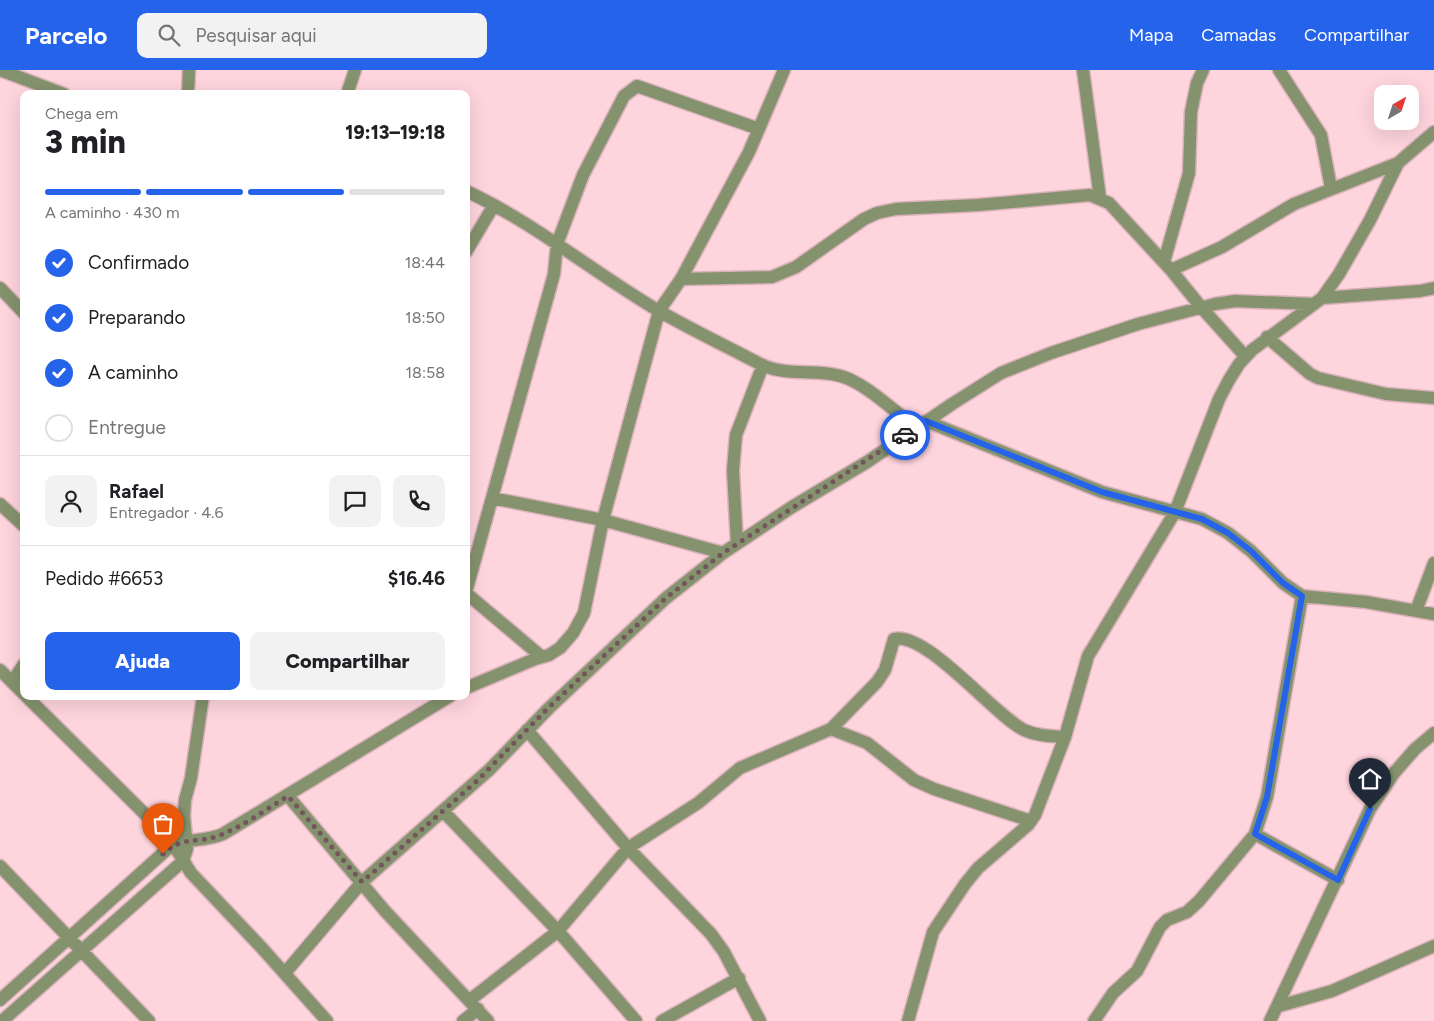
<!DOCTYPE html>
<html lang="pt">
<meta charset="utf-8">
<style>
:root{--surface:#fff;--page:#f2f2f2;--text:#202124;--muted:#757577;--line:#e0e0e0;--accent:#2563eb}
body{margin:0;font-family:Figtree,sans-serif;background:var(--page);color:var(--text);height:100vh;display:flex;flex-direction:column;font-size:19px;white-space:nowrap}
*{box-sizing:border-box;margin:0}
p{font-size:16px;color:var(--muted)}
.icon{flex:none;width:28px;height:28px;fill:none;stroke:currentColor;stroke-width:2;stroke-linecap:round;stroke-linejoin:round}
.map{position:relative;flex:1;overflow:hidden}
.sheet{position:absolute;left:20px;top:20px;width:450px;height:610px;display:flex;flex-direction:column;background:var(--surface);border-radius:10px;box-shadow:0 5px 20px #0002}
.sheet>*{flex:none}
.needle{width:32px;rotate:39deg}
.buttons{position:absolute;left:1374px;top:15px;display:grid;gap:10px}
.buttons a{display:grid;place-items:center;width:45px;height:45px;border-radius:10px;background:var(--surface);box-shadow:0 5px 20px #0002;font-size:25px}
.pin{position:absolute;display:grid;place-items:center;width:42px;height:42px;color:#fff;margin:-51px -21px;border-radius:50% 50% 50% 0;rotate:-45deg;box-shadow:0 0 5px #0007}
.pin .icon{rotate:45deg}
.courier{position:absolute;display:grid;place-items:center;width:50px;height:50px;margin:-25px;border:4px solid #2563eb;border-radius:50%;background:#fff;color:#222;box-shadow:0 1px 6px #0007}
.overview em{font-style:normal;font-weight:800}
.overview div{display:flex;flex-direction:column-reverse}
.overview{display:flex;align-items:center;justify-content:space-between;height:85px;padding:0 25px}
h1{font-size:32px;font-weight:800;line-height:38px}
.bar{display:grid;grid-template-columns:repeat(4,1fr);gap:8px 5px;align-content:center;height:60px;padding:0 25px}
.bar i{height:6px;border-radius:4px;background:var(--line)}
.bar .current{background:var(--accent)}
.bar p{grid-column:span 4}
.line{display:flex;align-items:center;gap:12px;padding:0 25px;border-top:1px solid var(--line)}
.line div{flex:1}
.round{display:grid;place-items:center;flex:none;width:52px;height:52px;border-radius:10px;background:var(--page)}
ol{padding:0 25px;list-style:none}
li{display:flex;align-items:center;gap:15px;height:55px}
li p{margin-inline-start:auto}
li .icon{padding:5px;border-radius:50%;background:var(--accent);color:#fff;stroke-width:4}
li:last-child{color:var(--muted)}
li i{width:28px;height:28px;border:2px solid var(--line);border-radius:50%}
.primary-button{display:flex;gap:10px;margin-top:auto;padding:10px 25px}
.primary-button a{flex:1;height:58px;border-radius:10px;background:var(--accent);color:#fff;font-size:20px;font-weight:800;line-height:58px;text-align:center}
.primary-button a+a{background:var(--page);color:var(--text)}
header{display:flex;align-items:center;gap:30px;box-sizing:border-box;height:70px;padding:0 25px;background:var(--accent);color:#fff}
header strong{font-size:24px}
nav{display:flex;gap:28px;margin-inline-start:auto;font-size:18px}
.search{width:350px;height:45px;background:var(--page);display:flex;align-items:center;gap:12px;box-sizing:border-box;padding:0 18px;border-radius:10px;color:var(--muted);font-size:19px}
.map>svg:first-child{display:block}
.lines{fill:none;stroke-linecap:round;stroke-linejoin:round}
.minor-casing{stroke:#d8b1b9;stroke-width:15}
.minor{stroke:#84926d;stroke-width:12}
.done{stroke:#74555c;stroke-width:5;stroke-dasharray:0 9}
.route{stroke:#2563eb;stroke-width:6}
</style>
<header>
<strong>Parcelo</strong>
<div class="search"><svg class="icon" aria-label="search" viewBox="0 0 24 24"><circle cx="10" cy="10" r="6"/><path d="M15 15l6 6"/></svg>Pesquisar aqui</div>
<nav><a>Mapa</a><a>Camadas</a><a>Compartilhar</a></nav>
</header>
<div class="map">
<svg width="1434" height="951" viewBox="0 0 1434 951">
<rect width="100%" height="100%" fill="#fed4dd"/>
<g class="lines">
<g class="minor-casing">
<path id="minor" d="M0 0 64 24
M1083 0 1100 128
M1279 0 1321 65 1331 118
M188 24 189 0
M347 24 355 0
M466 121C535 153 594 203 659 241 692 260 726 276 760 294 787 308 822 297 849 309 873 320 895 342 917 358
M466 182 494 135
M1164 192 1189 103 1191 42 1197 13 1203 0
M1171 200 1222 177 1294 134 1398 93 1434 62
M681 209 772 207 796 197 864 149 877 143 896 139 978 135 1090 125 1109 133 1171 200 1201 237 1245 286
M0 218 24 243
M1322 228 1420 221 1434 218
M1267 267 1310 304 1318 308 1386 324 1434 328
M926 351 1102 422 1202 449 1228 463 1251 481 1283 513 1302 526 1366 532 1434 544
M492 428 603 450 723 483
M0 434 24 456
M737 474 733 400 736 365 763 295
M466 522 554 204 557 174 583 105 624 26 637 16 759 59
M466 523 542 587
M1416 541 1434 493
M0 600 24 624
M12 612 24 594
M466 618 535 589 549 585 560 578 573 563 584 543 603 450 659 241 681 209 749 82 784 0
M26 626 161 760 173 774 191 803 261 877 327 951
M831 659 867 673 914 710 934 719 1031 751
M527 660 628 778 711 864 724 882 760 951
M288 726 385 841 488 951
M443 741 558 861 636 951
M1255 764 1338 810
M0 796 149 951
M285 903 362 812 489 700 549 638 666 528 723 483 792 437 867 392 952 334 1001 303 1051 283 1138 254 1215 234 1235 231 1313 234
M0 930 173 774C190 769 207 771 223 764L450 626
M470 930 558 861 628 778 698 733 740 698 831 659 877 612 885 600 894 569C926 561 994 645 1024 660 1037 666 1051 666 1065 667
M1279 936 1332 921 1434 876
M2 951 183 791 187 779 184 746 185 730 191 708 203 626
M463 951 478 939
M662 951 739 908
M908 951 933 862 965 814 978 798 1028 755 1035 745 1065 667 1088 586 1175 442 1219 329 1229 310 1239 294 1252 280 1322 228 1339 204 1370 150 1398 93
M1094 951 1113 923 1137 901 1160 857 1167 850 1187 842 1199 831 1255 764 1267 727 1302 526
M1270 951 1370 739 1394 703 1415 679 1434 663"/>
</g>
<use href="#minor" class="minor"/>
</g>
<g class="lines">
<path class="done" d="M163 784C185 764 196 775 220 765 244 756 266 739 288 726L362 812 477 711 548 638 666 528 723 483 905 365"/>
<path class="route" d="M905 365 926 351 1102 422 1202 449 1228 463 1251 481 1283 513 1302 526 1267 727 1255 764 1338 810 1370 739"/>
</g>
</svg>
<div class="buttons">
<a><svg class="needle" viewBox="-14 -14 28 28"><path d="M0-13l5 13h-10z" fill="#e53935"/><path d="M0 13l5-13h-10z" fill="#757577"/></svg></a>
</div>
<div class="pin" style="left:163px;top:784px;background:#ea580c"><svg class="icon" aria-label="bag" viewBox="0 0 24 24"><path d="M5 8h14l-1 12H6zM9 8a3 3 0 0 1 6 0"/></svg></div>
<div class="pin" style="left:1370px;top:739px;background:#1f2937"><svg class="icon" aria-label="home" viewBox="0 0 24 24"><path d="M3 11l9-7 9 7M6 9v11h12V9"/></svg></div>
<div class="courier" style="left:905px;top:365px"><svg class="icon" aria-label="car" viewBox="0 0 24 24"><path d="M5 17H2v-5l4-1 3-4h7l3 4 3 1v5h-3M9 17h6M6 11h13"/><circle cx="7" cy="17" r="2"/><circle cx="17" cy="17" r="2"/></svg></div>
<section class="sheet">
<div class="overview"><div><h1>3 min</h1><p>Chega em</p></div><em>19:13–19:18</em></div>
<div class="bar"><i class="current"></i><i class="current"></i><i class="current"></i><i></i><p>A caminho · 430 m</p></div>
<ol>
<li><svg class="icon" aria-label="check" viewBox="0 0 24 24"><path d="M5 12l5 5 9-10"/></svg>Confirmado<p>18:44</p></li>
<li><svg class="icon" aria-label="check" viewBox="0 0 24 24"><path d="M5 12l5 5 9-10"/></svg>Preparando<p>18:50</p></li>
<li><svg class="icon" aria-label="check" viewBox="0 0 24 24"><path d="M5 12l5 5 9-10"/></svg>A caminho<p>18:58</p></li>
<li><i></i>Entregue</li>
</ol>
<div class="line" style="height:90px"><a class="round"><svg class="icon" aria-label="person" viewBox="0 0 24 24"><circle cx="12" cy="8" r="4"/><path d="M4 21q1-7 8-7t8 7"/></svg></a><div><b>Rafael</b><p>Entregador · 4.6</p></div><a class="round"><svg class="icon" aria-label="chat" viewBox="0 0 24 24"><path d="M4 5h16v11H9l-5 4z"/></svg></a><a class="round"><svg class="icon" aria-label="phone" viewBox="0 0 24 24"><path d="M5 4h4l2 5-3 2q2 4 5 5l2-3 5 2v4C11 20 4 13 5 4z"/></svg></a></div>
<div class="line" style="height:65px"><div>Pedido #6653</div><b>$16.46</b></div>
<div class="primary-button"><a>Ajuda</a><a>Compartilhar</a></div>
</section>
</div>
